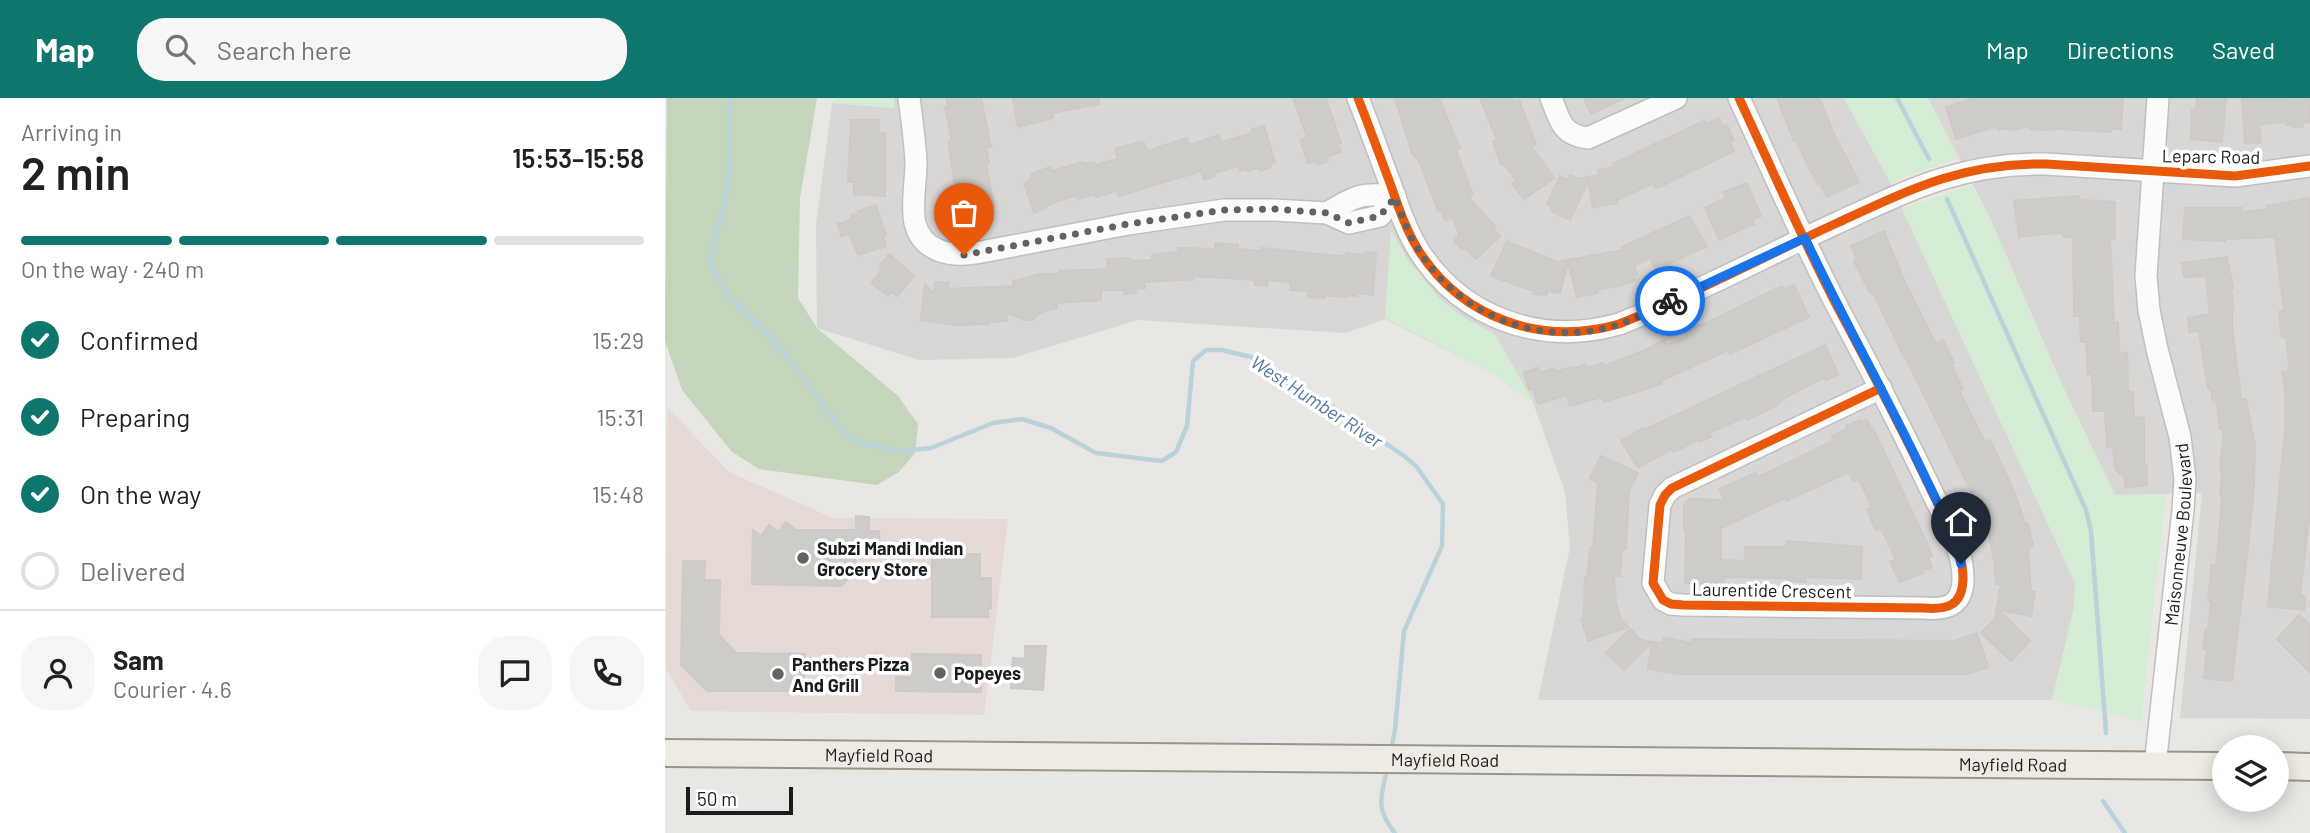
<!DOCTYPE html>
<meta charset="utf-8">
<style>
:root{--surface:#fff;--page:#f6f6f6;--text:#202124;--muted:#757577;--line:#e0e0e0;--accent:#0f766e}
body{margin:0;font-family:Barlow,sans-serif;background:var(--page);color:var(--text);height:100vh;display:flex;flex-direction:column;font-size:26px;white-space:nowrap}
*{box-sizing:border-box;margin:0}
p{font-size:23px;color:var(--muted)}
.icon{flex:none;width:38px;height:38px;fill:none;stroke:currentColor;stroke-width:2;stroke-linecap:round;stroke-linejoin:round}
.map{position:relative;flex:1;overflow:hidden}
.side{display:flex;flex-direction:column;background:var(--surface);width:665px}
.side>*{flex:none}
.buttons{position:absolute;left:1547px;top:637px;display:grid;gap:14px}
.buttons a{display:grid;place-items:center;width:77px;height:77px;border-radius:50%;background:var(--surface);box-shadow:0 4px 18px #0003;font-size:35px}
.scale{position:absolute;left:21px;bottom:18px;width:107px;box-sizing:border-box;padding-left:7px;border:4px solid #1b1b1b;border-top:0;font-size:19px;line-height:24px;white-space:nowrap;color:#1b1b1b;-webkit-text-stroke:5px #fff;paint-order:stroke}
.pin{position:absolute;display:grid;place-items:center;width:60px;height:60px;color:#fff;margin:-72px -30px;border-radius:50% 50% 50% 0;rotate:-45deg;box-shadow:0 0 7px #0007}
.pin .icon{rotate:45deg}
.courier{position:absolute;display:grid;place-items:center;width:70px;height:70px;margin:-35px;border:5px solid #1a73e8;border-radius:50%;background:#fff;color:#222;box-shadow:0 2px 9px #0007}
.summary em{font-style:normal;font-weight:600}
.summary div{display:flex;flex-direction:column-reverse}
.summary{display:flex;align-items:center;justify-content:space-between;height:119px;padding:0 21px}
h1{font-size:46px;font-weight:600;line-height:52px}
.bar{display:grid;grid-template-columns:repeat(4,1fr);gap:10px 7px;align-content:center;height:84px;padding:0 21px}
.bar i{height:9px;border-radius:5px;background:var(--line)}
.bar .active{background:var(--accent)}
.bar p{grid-column:span 4}
.line{display:flex;align-items:center;gap:18px;padding:0 21px;border-top:2px solid var(--line)}
.line div{flex:1}
.round{display:grid;place-items:center;flex:none;width:74px;height:74px;border-radius:28px;background:var(--page)}
ol{padding:0 21px;list-style:none}
li{display:flex;align-items:center;gap:21px;height:77px}
li p{margin-inline-start:auto}
li .icon{padding:7px;border-radius:50%;background:var(--accent);color:#fff;stroke-width:4}
li:last-child{color:var(--muted)}
li i{width:38px;height:38px;border:4px solid var(--line);border-radius:50%}
header{display:flex;align-items:center;gap:42px;box-sizing:border-box;height:98px;padding:0 35px;background:var(--accent);color:#fff}
header strong{font-size:33px}
nav{display:flex;gap:38px;margin-inline-start:auto;font-size:24px}
.search{width:490px;height:63px;background:var(--page);display:flex;align-items:center;gap:18px;box-sizing:border-box;padding:0 24px;border-radius:28px;color:var(--muted);font-size:26px}
main{display:flex;flex:1;min-height:0}
.map>svg:first-child{display:block}
.residential{fill:#d8d7d5}
.commercial{fill:#e6d9d6}
.forest{fill:#c4d5bc}
.park{fill:#d4edd4}
.lines{fill:none;stroke-linecap:round;stroke-linejoin:round}
.stream{stroke:#bad2da;stroke-width:4.5}
.building{fill:#ceccc9;stroke:#ccc9c6;stroke-width:2}
.minor-casing{stroke:#c0bfbe;stroke-width:24}
.major-casing{stroke:#9c9484;stroke-width:30}
.minor{stroke:#fcfbfb;stroke-width:21}
.major{stroke:#eeeae4;stroke-width:26}
.cycleway-casing{stroke:#fff;stroke-width:13}
.cycleway{stroke:#e8590c;stroke-width:9}
.done{stroke:#636261;stroke-width:7;stroke-dasharray:0 12.6}
.route{stroke:#1a73e8;stroke-width:9}
.poi-dot{fill:#636261;stroke:#fff;stroke-width:2.5}
.labels{text-anchor:middle;dominant-baseline:central;stroke-width:7;stroke-linejoin:round;paint-order:stroke}
.street-label{font-size:18px;fill:#1b1b1b;stroke:#fff}
.poi-label{font-size:18px;font-weight:bold;fill:#1b1b1b;stroke:#fff;text-anchor:start}
.water-label{font-size:19px;font-style:italic;fill:#53779f;stroke:#fff}
</style>
<header>
<strong>Map</strong>
<div class="search"><svg class="icon" aria-label="search" viewBox="0 0 24 24"><circle cx="10" cy="10" r="6"/><path d="M15 15l6 6"/></svg>Search here</div>
<nav><a>Map</a><a>Directions</a><a>Saved</a></nav>
</header>
<main>
<section class="side">
<div class="summary"><div><h1>2 min</h1><p>Arriving in</p></div><em>15:53–15:58</em></div>
<div class="bar"><i class="active"></i><i class="active"></i><i class="active"></i><i></i><p>On the way · 240 m</p></div>
<ol>
<li><svg class="icon" aria-label="check" viewBox="0 0 24 24"><path d="M5 12l5 5 9-10"/></svg>Confirmed<p>15:29</p></li>
<li><svg class="icon" aria-label="check" viewBox="0 0 24 24"><path d="M5 12l5 5 9-10"/></svg>Preparing<p>15:31</p></li>
<li><svg class="icon" aria-label="check" viewBox="0 0 24 24"><path d="M5 12l5 5 9-10"/></svg>On the way<p>15:48</p></li>
<li><i></i>Delivered</li>
</ol>
<div class="line" style="height:126px"><a class="round"><svg class="icon" aria-label="person" viewBox="0 0 24 24"><circle cx="12" cy="8" r="4"/><path d="M4 21q1-7 8-7t8 7"/></svg></a><div><b>Sam</b><p>Courier · 4.6</p></div><a class="round"><svg class="icon" aria-label="chat" viewBox="0 0 24 24"><path d="M4 5h16v11H9l-5 4z"/></svg></a><a class="round"><svg class="icon" aria-label="phone" viewBox="0 0 24 24"><path d="M5 4h4l2 5-3 2q2 4 5 5l2-3 5 2v4C11 20 4 13 5 4z"/></svg></a></div>
</section>
<div class="map">
<svg width="1645" height="735" viewBox="0 0 1645 735">
<rect width="100%" height="100%" fill="#e9e7e4"/>
<path class="residential" d="M229 0H1179L1225 84 1411 485 1409 510 1387 602H873L905 449 900 394 867 302H862L834 279 720 221 681 235 473 222 348 260 254 262 152 230 151 127 167 5 229 10Z
M1263 0H1645V621L1515 620 1537 395 1450 397 1398 289 1324 118Z"/>
<path class="commercial" d="M2 309 64 374 168 420 343 421 319 617 26 613 1 571Z"/>
<path class="forest" d="M2 0H152L135 100 133 200 152 230 233 298 253 326 250 355 234 374 212 387 94 371 67 354 17 292 0 243Z"/>
<path class="park" d="M169 0H229L230 10 167 5Z
M1179 0H1263L1294 60 1225 84Z
M1306 87 1324 118 1398 289 1450 397H1501L1476 623 1387 602 1409 510 1410 485 1237 111Z
M726 132 742 161 773 199 798 219 830 236 867 302H862L834 279 720 220Z"/>
<g class="lines">
<path class="stream" d="M65 0 64 82 46 158 47 169 63 198 110 243 179 335 197 345 235 353 266 350 328 325 357 321 386 330 431 355 497 363 511 354 522 328 528 263 541 252H557L586 259 633 294 661 304 739 358 751 368 778 406 777 448 739 533 730 632 726 652
M1232 0 1264 61
M1282 101 1421 412 1426 433 1441 635
M722 671C716 700 710 710 730 735
M1438 703 1460 735"/>
</g>
<path class="building" d="M281 0H316L326 49 321 50 324 64 321 65 329 109 295 116 285 56 284 44 287 43 280 9 283 8Z
M348 0H433L434 6 387 15 388 20 353 29Z
M628 0H661L676 45 673 46 676 54 662 59 663 63 652 67 651 63 643 65 635 42 642 39Z
M730 0H774L795 50 791 52 808 97 803 99 830 128 828 130 835 138 811 161 799 149 797 151 789 143 794 138 788 119 780 122 776 112 773 113 755 65 747 55Z
M815 0H848L849 4 854 2 871 46 866 48 889 80 859 101 847 85 851 82 839 66 836 67 828 44 832 42Z
M919 0H960L926 16Z
M1112 0H1154L1170 38 1194 84 1162 99 1155 84 1153 86 1145 72 1131 42 1129 43Z
M1310 0H1458L1456 31H1446V34L1394 31 1377 32 1365 31V28L1345 32 1344 30 1333 32 1332 28 1291 41 1281 9Z
M1532 0H1561L1557 44 1526 41 1527 12H1531Z
M1645 0V24L1638 25V29H1627V27H1621V24L1594 26 1596 45H1580L1577 1Z
M1054 20 1058 29 1062 27 1069 42 1065 44 1069 53 994 89 990 90 988 85 952 102 953 105 928 109 923 83 905 122 886 113 888 109 882 106 895 78 903 82 905 77 913 81 934 77 933 72 949 69 948 66 990 46 1039 23 1040 26Z
M186 22H214V35H220V98L189 96V84H183Z
M599 28 610 64 605 66 606 69 595 73 594 70 582 73 581 71 575 73 574 68 550 75V78L539 82 536 73 454 98 452 93 431 99 430 96 413 101 411 97 380 108 381 110 369 115 359 85 364 83 366 76 385 69 387 73 418 64 419 66 429 64 430 67 453 61 450 53 452 50 476 44 479 45 482 53 522 40 524 47 554 37 556 44 588 35 587 31Z
M1082 85 1096 118 1087 122 1089 126 1054 142 1040 110 1061 100 1058 94Z
M1414 98 1415 102 1450 104V140L1445 141 1449 224H1453L1454 256 1462 255 1463 293 1468 294 1469 319 1479 320V369L1482 368V387L1478 388 1460 389V380L1450 371 1448 348 1442 349 1440 313H1428L1427 276H1423L1421 244H1416L1415 218H1409L1408 139H1398V136L1390 135 1354 139 1349 103Z
M1645 100V412L1635 497 1640 498 1639 512 1603 508 1620 334V292L1617 274 1625 273 1621 239H1617L1614 214 1619 213 1610 139 1560 141V143L1518 141 1520 110H1577V114L1603 111 1602 108Z
M211 107 221 137 218 138 221 148 193 157 184 136 176 138 173 126 188 121 186 117 194 115 193 113Z
M1024 118 1042 148 991 172 985 160 969 168 972 176 968 178 970 182 958 187 932 192 933 195 912 199 903 164 895 195 882 193V197L868 196V193L826 178 842 143 892 164 958 152 957 149Z
M1219 133 1239 182 1271 246 1278 242 1289 265 1286 266 1298 291 1294 292 1320 344 1325 342 1350 395 1360 426 1363 425 1368 448 1363 450 1366 494H1370L1366 518 1334 512 1365 543 1346 563 1316 535 1330 521 1336 486H1331L1329 461 1323 432 1321 433 1312 406 1240 258 1239 259 1208 194 1205 195 1189 163 1192 161 1186 148Z
M550 145 573 147V151L596 153V150L674 158H681V155L699 157 700 154 711 155 708 197 691 195V198L681 197V199L660 197V200L643 199V193L625 192 626 184 603 182 602 188 590 187V182L529 178V181L479 184 480 190 471 191V195L459 196V192H436V202L391 205 392 210 376 214 367 222H360L342 215V223L324 224V226L291 227 256 222 260 187 269 195 270 184 284 185 283 191 349 188 348 183 375 176H394V173L443 171 442 161 465 160 466 163 487 162V157L513 154V150L550 151Z
M224 156 249 178 232 198 227 194 224 198 206 185 218 171 215 167Z
M1562 159 1568 191 1566 192 1569 211H1567V227L1576 302 1581 301 1589 343H1590L1589 389 1583 448 1567 583 1539 580 1542 551H1538L1540 532H1543L1546 503H1543L1546 475V467L1551 468 1554 438 1557 397H1555L1557 374 1555 371 1559 331H1555L1551 301 1547 302V294L1543 290 1534 233 1524 234 1523 220 1545 216 1541 178 1519 179 1517 165Z
M1129 187 1144 219 1065 256 1063 252 996 283 997 286 938 304 937 299 905 308 902 297 873 306 868 290 864 292 859 274 873 270 875 275 889 270 890 274 906 269V271L921 266 922 270 938 265 939 268 988 249 987 248 1000 242 1002 247 1022 239 1020 233 1034 227 1035 228 1117 188 1119 191Z
M1160 247 1173 276 1161 282 1160 279 1119 300V301L1113 305 1114 306 1082 322 1080 319 1044 335 1046 339 1034 344 1033 342 1009 354 1007 351 973 370 956 343 978 330 979 332Z
M1195 322 1196 324 1202 322 1206 331 1208 330 1260 441 1267 458 1263 460 1267 469 1257 473 1258 475 1235 484 1225 464 1231 461 1216 430 1211 433 1202 411 1207 409 1194 381 1188 383 1184 374 1121 403 1120 400 1056 430V462L1080 463V449H1121L1122 443 1197 449 1196 481 1141 479V484L1123 483V480L1059 479V486L1020 485 1021 431H1019V407L1024 401 1060 402 1054 391 1091 375 1093 379 1135 359 1169 342 1167 338 1182 331 1181 328Z
M936 358 973 375 964 393 961 451H957L955 478 949 477 951 506 957 523 963 529 923 543 916 521 919 520 920 479H922L925 450H928L933 384 925 380Z
M191 418 204 419V433H214L215 453H190L191 473 176 488 87 486 88 432 96 438 104 427 113 434 121 424 131 432H191Z
M267 456H315V480H326V510H323V519H267Z
M18 463H40L39 482H55L54 537 71 555 140 556 139 593H42L16 567Z
M1634 517 1645 528V574L1612 541Z
M965 531 976 542 987 544 959 572 941 555Z
M1312 535 1323 569 1302 576H1016L983 571 987 544 998 545 999 540 1027 545V541L1289 543Z
M360 548H381L378 592 346 590 348 560 360 561Z
M247 556 316 557V594L231 593V579H247Z"/>
<g class="lines">
<g class="minor-casing">
<g id="minor">
<path d="M244 0C247 22 250 43 251 65 251 84 246 107 250 125 257 154 286 159 311 155L463 126 559 112H609L662 115 684 125 715 118 730 98"/>
<path d="M693 0C704 28 714 56 725 85 733 108 741 132 754 153 798 221 877 248 954 226 1028 197 1100 158 1172 125 1246 91 1297 65 1381 66L1570 78 1645 68"/>
<path d="M886 0C895 22 896 37 923 40L1011 0"/>
<path d="M1074 0C1107 71 1138 143 1174 212 1206 272 1237 331 1266 392 1279 419 1299 451 1298 482 1297 509 1280 512 1258 510L1018 507 1006 506 998 502 988 485 995 407 1000 397 1007 390 1216 290"/>
<path d="M662 115C690 98 697 94 730 98"/>
<path id="s1" d="M1490 668 1518 412 1520 381 1515 339 1492 251 1484 212 1481 178 1493 0"/>
</g>
</g>
<g class="major-casing">
<g id="major">
<path id="s2" d="M0 655 1559 668"/>
<path d="M1612 668 1645 669"/>
</g>
</g>
<use href="#minor" class="minor"/>
<use href="#major" class="major"/>
<g class="cycleway-casing">
<path id="cycleway" d="M693 0C704 28 714 56 725 85 733 108 741 132 754 153 798 221 877 248 954 226 1028 197 1100 158 1172 125 1246 91 1297 65 1381 66L1570 78 1645 68
M1074 0C1107 71 1138 143 1174 212 1206 272 1237 331 1266 392 1279 419 1299 451 1298 482 1297 509 1280 512 1258 510L1018 507 1006 506 998 502 988 485 995 407 1000 397 1007 390 1216 290"/>
</g>
<use href="#cycleway" class="cycleway"/>
</g>
<g class="lines">
<path class="done" d="M299 157 463 126 559 112 609 111 662 115 684 125 715 118 730 99C737 117 743 136 754 153 794 215 868 247 941 230 963 225 985 213 1005 203"/>
<path class="route" d="M1005 203 1140 140C1176 217 1218 291 1255 368 1270 400 1288 432 1296 466"/>
</g>
<g class="poi-dot">
<circle cx="138" cy="460" r="7"/>
<circle cx="275" cy="575" r="7"/>
<circle cx="113" cy="576" r="7"/>
</g>
<g class="labels">
<g class="street-label">
<text transform="translate(1546 58) rotate(1)">Leparc Road</text>
<text stroke="none"><textPath href="#s1" startOffset="233">Maisonneuve Boulevard</textPath></text>
<text transform="translate(1107 492) rotate(1)">Laurentide Crescent</text>
<text stroke="none"><textPath href="#s2" startOffset="214">Mayfield Road</textPath></text>
<text stroke="none"><textPath href="#s2" startOffset="780">Mayfield Road</textPath></text>
<text stroke="none"><textPath href="#s2" startOffset="1348">Mayfield Road</textPath></text>
</g>
<g class="poi-label">
<text x="152" y="450">Subzi Mandi Indian<tspan x="152" dy="21">Grocery Store</tspan></text>
<text x="127" y="566">Panthers Pizza<tspan x="127" dy="21">And Grill</tspan></text>
<text x="289" y="575">Popeyes</text>
</g>
<g class="water-label">
<text transform="translate(652 303) rotate(33)">West Humber River</text>
</g>
</g>
</svg>
<div class="buttons">
<a><svg class="icon" aria-label="layers" viewBox="0 0 24 24"><path d="M12 4l9 5-9 5-9-5zM3 14l9 5 9-5"/></svg></a>
</div>
<div class="scale">50 m</div>
<div class="pin" style="left:299px;top:157px;background:#ea580c"><svg class="icon" aria-label="bag" viewBox="0 0 24 24"><path d="M5 8h14l-1 12H6zM9 8a3 3 0 0 1 6 0"/></svg></div>
<div class="pin" style="left:1296px;top:466px;background:#1f2937"><svg class="icon" aria-label="home" viewBox="0 0 24 24"><path d="M3 11l9-7 9 7M6 9v11h12V9"/></svg></div>
<div class="courier" style="left:1005px;top:203px"><svg class="icon" aria-label="bike" viewBox="0 0 24 24"><circle cx="6" cy="16" r="4"/><circle cx="18" cy="16" r="4"/><path d="M6 16l4-8h5l3 8M10 8l3 8H6M13 5h3"/></svg></div>
</div>
</main>
